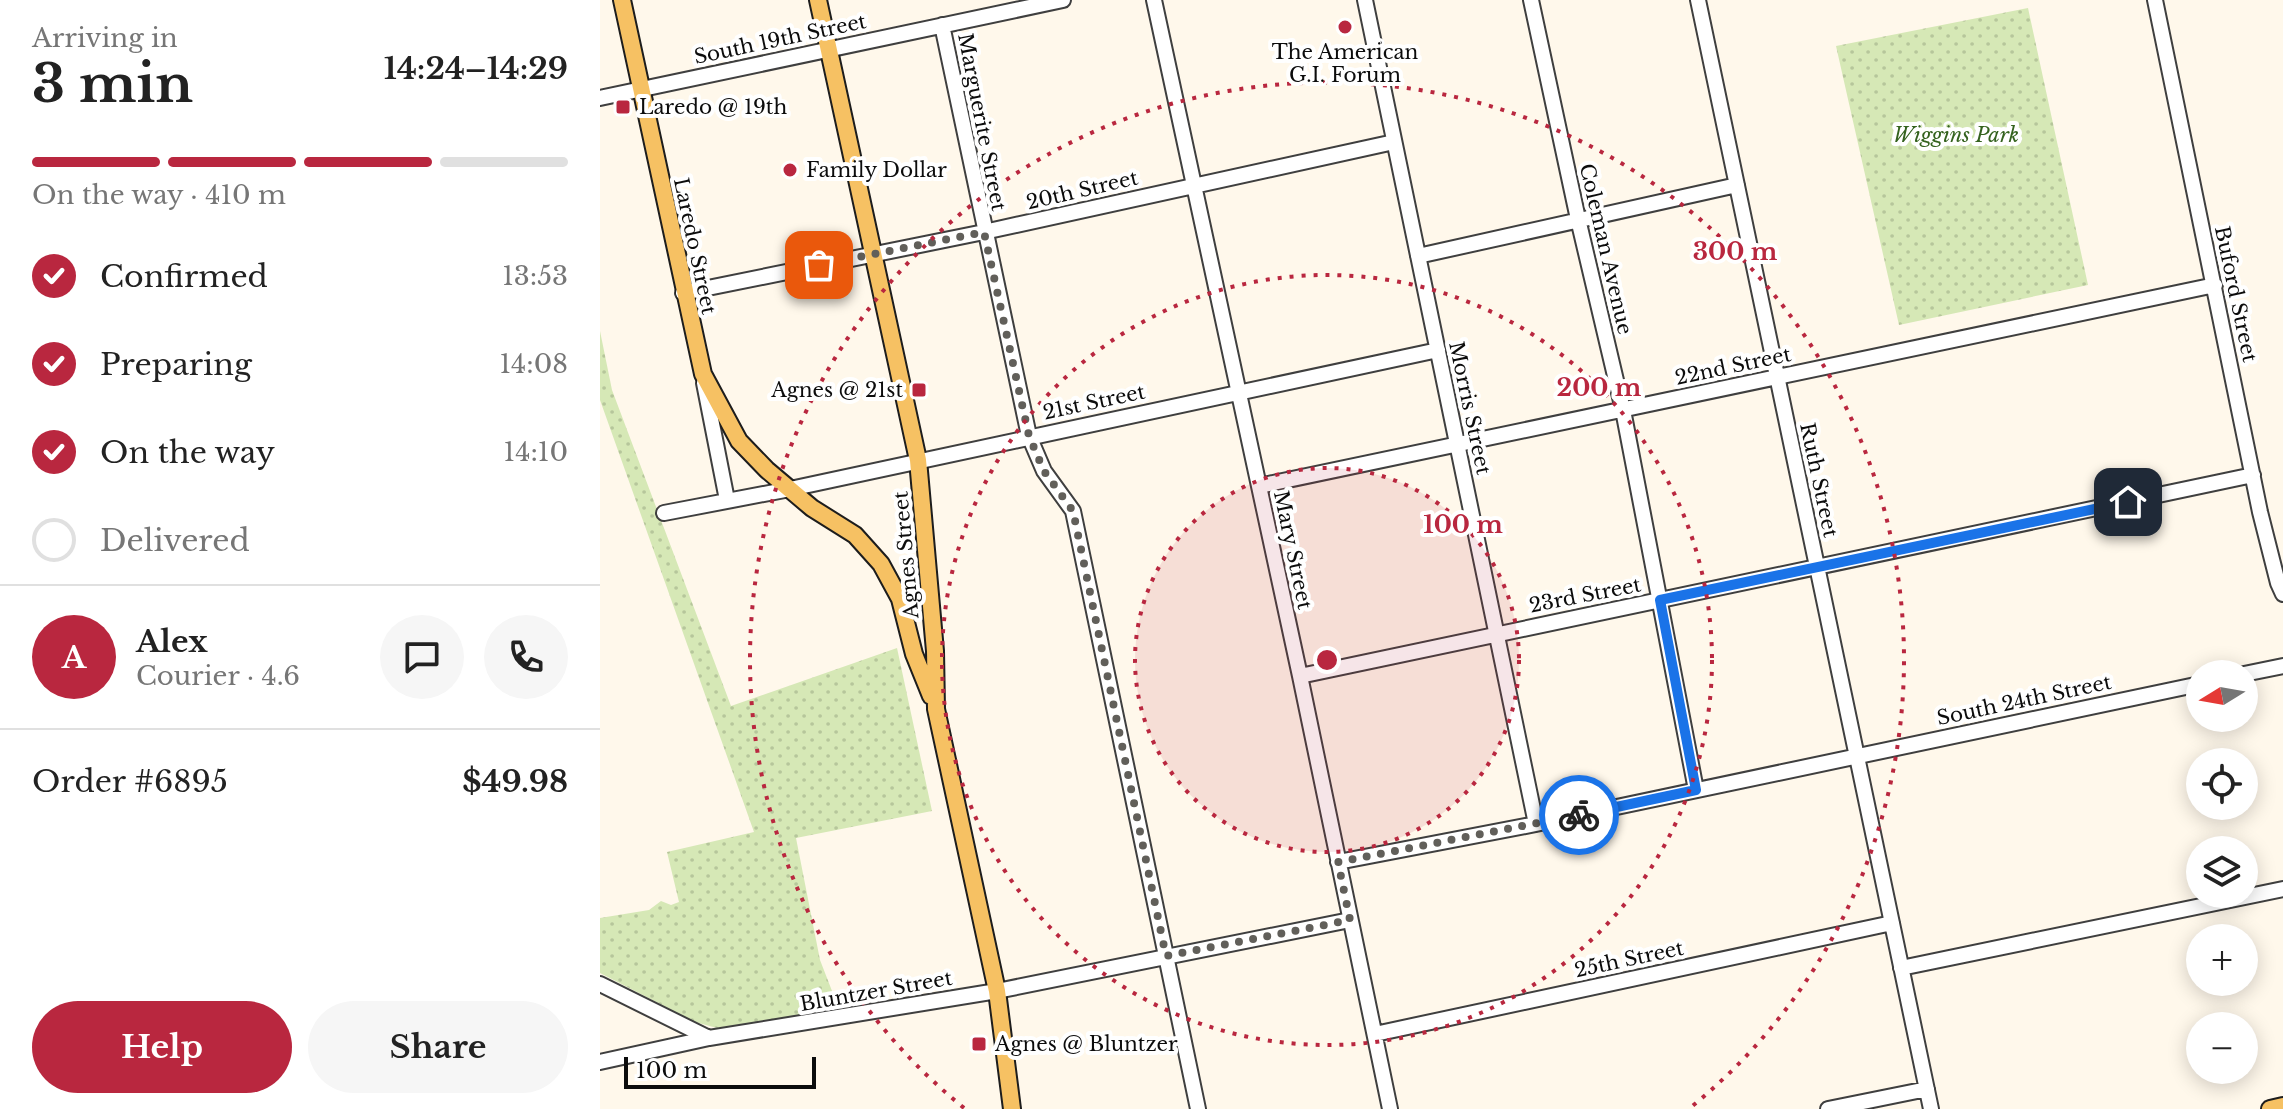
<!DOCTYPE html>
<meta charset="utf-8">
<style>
:root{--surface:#fff;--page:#f6f6f6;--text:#222;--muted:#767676;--line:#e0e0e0;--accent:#b9273f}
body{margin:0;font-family:"Libre Baskerville",serif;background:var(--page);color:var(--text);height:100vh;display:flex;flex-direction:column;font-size:30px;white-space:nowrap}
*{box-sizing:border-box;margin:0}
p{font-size:26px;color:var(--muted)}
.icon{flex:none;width:44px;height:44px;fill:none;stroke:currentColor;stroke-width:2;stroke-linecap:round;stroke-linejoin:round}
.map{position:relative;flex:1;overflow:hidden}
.panel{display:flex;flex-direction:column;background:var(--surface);width:600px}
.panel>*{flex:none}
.needle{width:52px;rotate:259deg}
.fabs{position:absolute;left:1586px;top:660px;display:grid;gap:16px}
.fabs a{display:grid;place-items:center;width:72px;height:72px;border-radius:50%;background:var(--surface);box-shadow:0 4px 20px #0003;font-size:40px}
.scale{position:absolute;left:24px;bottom:20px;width:192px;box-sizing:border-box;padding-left:8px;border:4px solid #0c0c0c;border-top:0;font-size:22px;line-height:28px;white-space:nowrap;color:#0c0c0c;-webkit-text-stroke:6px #fff;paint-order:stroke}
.pin{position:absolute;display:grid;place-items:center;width:68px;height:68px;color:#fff;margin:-34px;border-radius:16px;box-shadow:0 4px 12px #0006}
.courier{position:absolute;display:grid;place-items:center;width:80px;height:80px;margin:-40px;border:6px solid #1a73e8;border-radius:50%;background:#fff;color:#222;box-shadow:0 2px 10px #0007}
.head em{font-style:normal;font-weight:800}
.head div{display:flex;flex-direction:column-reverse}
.head{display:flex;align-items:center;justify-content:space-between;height:136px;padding:0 32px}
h1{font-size:52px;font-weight:800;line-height:60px}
.bar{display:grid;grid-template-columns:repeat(4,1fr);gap:12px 8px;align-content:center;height:96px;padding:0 32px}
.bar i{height:10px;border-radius:6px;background:var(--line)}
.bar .on{background:var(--accent)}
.bar p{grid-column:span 4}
.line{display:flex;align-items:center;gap:20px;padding:0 32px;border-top:2px solid var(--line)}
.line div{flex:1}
.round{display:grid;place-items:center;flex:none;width:84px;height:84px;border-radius:42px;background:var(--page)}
ol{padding:0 32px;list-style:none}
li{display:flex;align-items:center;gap:24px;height:88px}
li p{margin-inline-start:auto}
li .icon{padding:8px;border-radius:50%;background:var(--accent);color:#fff;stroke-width:4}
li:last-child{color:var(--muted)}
li i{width:44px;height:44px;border:4px solid var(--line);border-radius:50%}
.action{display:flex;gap:16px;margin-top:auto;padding:16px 32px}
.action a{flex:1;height:92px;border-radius:48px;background:var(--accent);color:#fff;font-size:32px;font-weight:800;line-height:92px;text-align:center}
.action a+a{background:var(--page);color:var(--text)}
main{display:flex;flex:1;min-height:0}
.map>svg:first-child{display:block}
.grass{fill:url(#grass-dots)}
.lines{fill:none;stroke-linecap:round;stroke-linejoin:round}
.minor-casing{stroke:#3f3f3f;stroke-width:18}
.major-casing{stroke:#1d1d1d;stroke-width:20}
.minor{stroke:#fff;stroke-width:14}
.major{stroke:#f6c163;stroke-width:16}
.done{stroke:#615f5a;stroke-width:8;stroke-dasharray:0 14.4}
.route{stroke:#1a73e8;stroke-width:10}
.ring{fill:none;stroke:#b9273f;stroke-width:4;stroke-dasharray:4 8}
.poi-dot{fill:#b9273f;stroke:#fff;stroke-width:3}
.labels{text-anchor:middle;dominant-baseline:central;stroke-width:8;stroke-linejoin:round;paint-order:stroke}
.street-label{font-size:20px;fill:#0c0c0c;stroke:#fff}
.poi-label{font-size:20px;fill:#0c0c0c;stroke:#fff;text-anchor:start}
.park-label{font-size:20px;font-style:italic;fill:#34621e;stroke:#fff}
.centre{fill:#b9273f;stroke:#fff;stroke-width:4}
.ring-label{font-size:24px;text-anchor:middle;font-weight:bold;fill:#b9273f;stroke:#fff;stroke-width:8;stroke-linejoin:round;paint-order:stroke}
</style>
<main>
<section class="panel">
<div class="head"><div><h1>3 min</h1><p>Arriving in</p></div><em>14:24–14:29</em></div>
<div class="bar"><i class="on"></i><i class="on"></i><i class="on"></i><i></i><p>On the way · 410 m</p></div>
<ol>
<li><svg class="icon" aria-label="check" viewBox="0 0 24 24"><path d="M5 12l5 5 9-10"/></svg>Confirmed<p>13:53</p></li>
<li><svg class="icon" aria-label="check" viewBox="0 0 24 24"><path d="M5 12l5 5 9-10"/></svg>Preparing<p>14:08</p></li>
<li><svg class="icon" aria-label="check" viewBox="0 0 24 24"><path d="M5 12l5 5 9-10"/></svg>On the way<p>14:10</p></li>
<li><i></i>Delivered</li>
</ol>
<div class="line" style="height:144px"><b class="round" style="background:var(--accent);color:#fff">A</b><div><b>Alex</b><p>Courier · 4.6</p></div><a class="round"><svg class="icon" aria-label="chat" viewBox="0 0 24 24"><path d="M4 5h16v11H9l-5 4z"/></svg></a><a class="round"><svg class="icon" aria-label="phone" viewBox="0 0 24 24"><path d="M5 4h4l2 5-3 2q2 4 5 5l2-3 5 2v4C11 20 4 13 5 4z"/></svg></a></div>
<div class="line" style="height:104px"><div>Order #6895</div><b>$49.98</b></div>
<div class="action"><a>Help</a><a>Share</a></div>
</section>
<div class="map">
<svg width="1683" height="1109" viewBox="0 0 1683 1109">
<defs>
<pattern id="grass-dots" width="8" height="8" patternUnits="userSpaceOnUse" patternTransform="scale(2)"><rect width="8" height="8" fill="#d6e8b6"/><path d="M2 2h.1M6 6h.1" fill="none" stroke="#b6c69b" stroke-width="1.8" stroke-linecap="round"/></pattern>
</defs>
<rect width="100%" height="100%" fill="#fff8eb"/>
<path class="grass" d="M1428 8 1488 285 1299 325 1236 46Z
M0 331 12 390 131 706 297 648 332 811 196 838 220 960 239 1009 117 1028 95 1022 0 973V918L49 910 61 901 71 905 79 902 67 852 154 832 0 400Z"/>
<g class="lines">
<g class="minor-casing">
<path id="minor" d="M554 0 700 676 790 1109
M765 0 936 824
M931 0 978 219 1023 410 1096 790
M1098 0 1331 1109
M1555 0 1660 512 1678 583 1683 594
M342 25 429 436 444 471 473 511 598 1109
M0 98 463 0
M818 256 1137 185
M83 293 384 232 794 142
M104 383 127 500
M659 486 1615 285
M64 513 190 489 838 350
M1644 674 1683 666
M700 676 1653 475
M738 862 936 824 1600 684
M1301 968 1683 889
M0 984 109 1038
M775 1034 1292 923
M0 1062 109 1038 397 991 750 920
M1228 1109 1327 1089"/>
</g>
<g class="major-casing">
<path id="major" d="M22 0 103 374 139 441 167 470 212 508 255 535 281 564 300 599 314 654 331 696
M218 0 318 460 335 651 336 709 397 991 412 1109
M1670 1109 1683 1106"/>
</g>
<use href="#minor" class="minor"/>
<use href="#major" class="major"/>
</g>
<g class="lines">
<path class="done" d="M219 265 384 232 429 436 444 471 473 511 566 956 750 920 738 862 979 815"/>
<path class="route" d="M979 815 1096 790 1060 600 1528 502"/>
</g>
<circle cx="727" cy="660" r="192" fill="#b9273f" fill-opacity=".12"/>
<g class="ring">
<circle cx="727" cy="660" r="192"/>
<circle cx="727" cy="660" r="385"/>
<path d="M364 1108A577 577 0 1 1 1090 1108"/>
</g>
<g class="poi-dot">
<circle cx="745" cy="27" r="8"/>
<rect x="15" y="99" width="16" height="16" rx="4"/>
<circle cx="190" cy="170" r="8"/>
<rect x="311" y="382" width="16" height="16" rx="4"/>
<rect x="371" y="1036" width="16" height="16" rx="4"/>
</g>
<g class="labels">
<g class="street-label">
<text transform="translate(180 39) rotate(-12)">South 19th Street</text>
<text transform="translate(382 122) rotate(79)">Marguerite Street</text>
<text transform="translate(482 190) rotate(-13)">20th Street</text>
<text transform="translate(95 246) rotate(78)">Laredo Street</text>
<text transform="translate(1006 249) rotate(77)">Coleman Avenue</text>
<text transform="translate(1636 294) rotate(78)">Buford Street</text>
<text transform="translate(1133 366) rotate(-12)">22nd Street</text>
<text transform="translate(494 402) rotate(-12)">21st Street</text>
<text transform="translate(870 408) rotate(78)">Morris Street</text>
<text transform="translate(1219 480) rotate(78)">Ruth Street</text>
<text transform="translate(693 550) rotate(78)">Mary Street</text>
<text transform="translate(306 555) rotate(-95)">Agnes Street</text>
<text transform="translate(985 595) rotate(-11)">23rd Street</text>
<text transform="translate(1424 700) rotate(-12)">South 24th Street</text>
<text transform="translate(1029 959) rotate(-12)">25th Street</text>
<text transform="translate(276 991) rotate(-10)">Bluntzer Street</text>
</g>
<g class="poi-label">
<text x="745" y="52" text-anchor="middle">The American<tspan x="745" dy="23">G.I. Forum</tspan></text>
<text x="39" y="107">Laredo @ 19th</text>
<text x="206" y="170">Family Dollar</text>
<text x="303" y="390" text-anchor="end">Agnes @ 21st</text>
<text x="395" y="1044">Agnes @ Bluntzer</text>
</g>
<g class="park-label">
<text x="1356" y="135">Wiggins Park</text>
</g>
</g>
<circle cx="727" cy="660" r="12" class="centre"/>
<g class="ring-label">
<text x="1135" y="260">300 m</text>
<text x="999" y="396">200 m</text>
<text x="863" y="533">100 m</text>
</g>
</svg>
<div class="fabs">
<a><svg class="needle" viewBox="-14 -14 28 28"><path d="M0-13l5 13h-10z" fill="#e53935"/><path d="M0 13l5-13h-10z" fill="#767676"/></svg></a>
<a><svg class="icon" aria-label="locate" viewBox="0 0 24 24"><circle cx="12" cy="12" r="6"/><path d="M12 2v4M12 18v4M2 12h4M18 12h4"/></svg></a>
<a><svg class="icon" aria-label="layers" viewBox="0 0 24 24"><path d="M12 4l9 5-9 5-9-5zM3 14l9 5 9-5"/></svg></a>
<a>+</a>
<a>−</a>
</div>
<div class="scale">100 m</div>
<div class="pin" style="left:219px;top:265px;background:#ea580c"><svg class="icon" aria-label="bag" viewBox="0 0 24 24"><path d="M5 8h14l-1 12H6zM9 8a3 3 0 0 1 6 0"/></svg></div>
<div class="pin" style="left:1528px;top:502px;background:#1f2937"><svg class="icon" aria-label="home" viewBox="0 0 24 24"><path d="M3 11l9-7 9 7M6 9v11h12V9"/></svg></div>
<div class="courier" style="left:979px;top:815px"><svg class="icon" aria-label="bike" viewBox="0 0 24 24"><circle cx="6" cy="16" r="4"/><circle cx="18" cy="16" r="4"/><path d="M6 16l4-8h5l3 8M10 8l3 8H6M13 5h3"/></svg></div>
</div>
</main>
